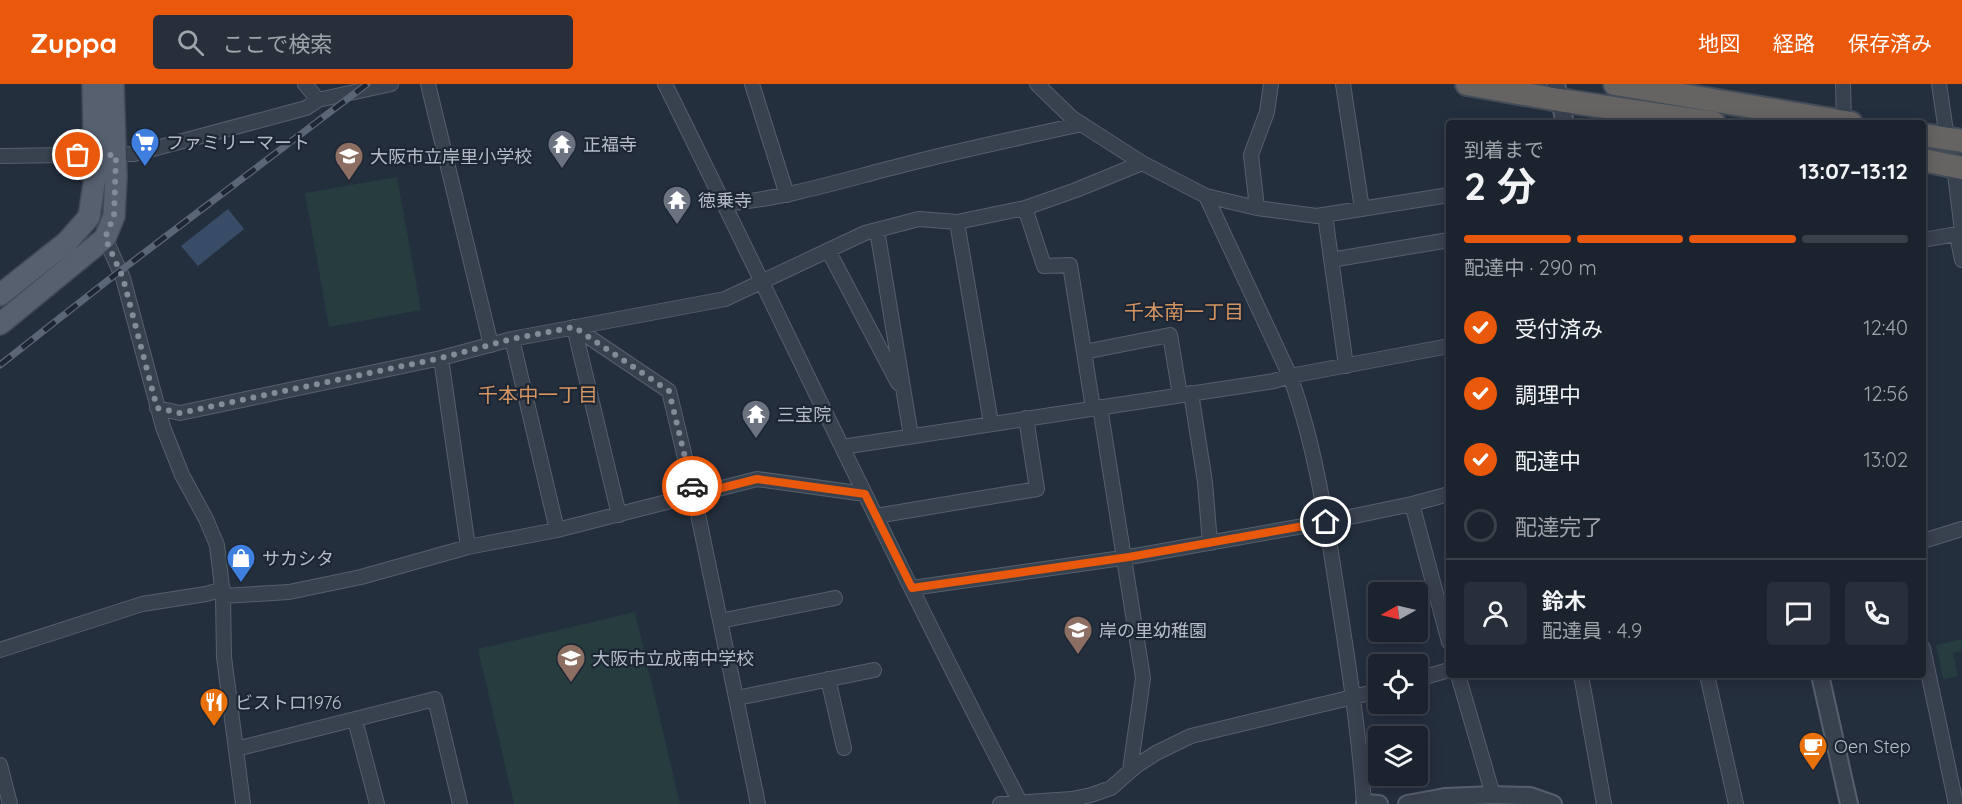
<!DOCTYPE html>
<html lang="ja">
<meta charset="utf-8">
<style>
:root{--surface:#1b232e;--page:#282f3a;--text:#f1f3f6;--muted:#a0a4aa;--line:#39404a;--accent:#ea580c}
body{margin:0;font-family:Quicksand,"Noto Sans JP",sans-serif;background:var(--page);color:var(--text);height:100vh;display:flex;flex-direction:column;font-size:22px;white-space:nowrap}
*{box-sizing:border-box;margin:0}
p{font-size:20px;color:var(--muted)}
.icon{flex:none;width:33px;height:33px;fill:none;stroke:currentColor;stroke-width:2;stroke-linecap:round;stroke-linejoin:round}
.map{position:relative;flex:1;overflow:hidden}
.side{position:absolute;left:1446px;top:36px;width:480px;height:558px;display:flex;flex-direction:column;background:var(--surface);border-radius:6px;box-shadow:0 3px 15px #0003,0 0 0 2px var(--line)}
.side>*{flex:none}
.needle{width:39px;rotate:262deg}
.tools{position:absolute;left:1368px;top:498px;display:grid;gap:12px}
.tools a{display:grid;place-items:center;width:60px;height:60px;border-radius:6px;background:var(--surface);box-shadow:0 3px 15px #0003,0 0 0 2px var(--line);font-size:30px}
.pin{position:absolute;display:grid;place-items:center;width:51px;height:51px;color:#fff;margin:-26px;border:3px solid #fff;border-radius:50%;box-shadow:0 2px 6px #0007}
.courier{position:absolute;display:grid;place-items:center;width:60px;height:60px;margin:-30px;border:4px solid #ea580c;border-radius:50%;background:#fff;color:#222;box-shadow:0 2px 8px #0007}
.summary em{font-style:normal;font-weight:700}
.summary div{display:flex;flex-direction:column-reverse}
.summary{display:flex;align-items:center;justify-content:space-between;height:102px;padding:0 18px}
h1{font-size:39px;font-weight:700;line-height:45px}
.bar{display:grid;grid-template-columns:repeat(4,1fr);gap:9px 6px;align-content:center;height:72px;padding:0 18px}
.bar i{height:8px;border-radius:4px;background:var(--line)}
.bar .current{background:var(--accent)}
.bar p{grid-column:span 4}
.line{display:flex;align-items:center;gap:15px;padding:0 18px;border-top:2px solid var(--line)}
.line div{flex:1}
.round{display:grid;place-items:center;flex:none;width:63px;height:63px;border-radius:6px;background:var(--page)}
ol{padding:0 18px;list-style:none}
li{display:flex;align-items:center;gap:18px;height:66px}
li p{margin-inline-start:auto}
li .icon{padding:6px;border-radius:50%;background:var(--accent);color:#fff;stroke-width:4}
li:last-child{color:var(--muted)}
li i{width:33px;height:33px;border:3px solid var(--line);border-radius:50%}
header{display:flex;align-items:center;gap:36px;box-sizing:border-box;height:84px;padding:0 30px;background:var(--accent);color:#fff}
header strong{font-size:28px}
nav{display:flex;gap:33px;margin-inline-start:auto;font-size:21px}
.search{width:420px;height:54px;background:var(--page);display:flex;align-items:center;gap:15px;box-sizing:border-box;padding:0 21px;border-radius:6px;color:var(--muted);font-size:22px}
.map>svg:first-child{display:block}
.green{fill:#263c3f}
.water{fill:#394c67}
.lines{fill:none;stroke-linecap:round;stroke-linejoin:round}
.minor-casing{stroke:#565f6c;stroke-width:16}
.tertiary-casing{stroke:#565f6c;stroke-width:20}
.primary-casing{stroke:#414a57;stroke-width:24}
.trunk-casing{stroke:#434c59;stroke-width:26}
.minor{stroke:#38414e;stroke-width:14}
.tertiary{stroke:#38414e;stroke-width:16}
.primary{stroke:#56606e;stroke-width:21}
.trunk{stroke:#656462;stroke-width:22}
.rail-casing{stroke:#5a6575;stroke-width:7}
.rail{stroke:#1d2633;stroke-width:4.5;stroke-dasharray:14;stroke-linecap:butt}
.done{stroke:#828b98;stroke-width:6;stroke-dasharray:0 10.8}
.route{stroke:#ea580c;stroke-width:8}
.labels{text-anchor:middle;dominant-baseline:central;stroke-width:4.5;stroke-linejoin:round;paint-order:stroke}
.poi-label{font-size:18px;fill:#b4bcc9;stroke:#1d2633;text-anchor:start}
.neighbourhood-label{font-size:20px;fill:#d59563;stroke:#1d2633}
</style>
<header>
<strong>Zuppa</strong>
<div class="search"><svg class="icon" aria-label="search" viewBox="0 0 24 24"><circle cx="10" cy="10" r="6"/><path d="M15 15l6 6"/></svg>ここで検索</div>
<nav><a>地図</a><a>経路</a><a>保存済み</a></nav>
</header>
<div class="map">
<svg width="1962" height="720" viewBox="0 0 1962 720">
<rect width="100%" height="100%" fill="#242f3e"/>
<path class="green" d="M397 93 421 226 329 243 305 109Z
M635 528 680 720H514L478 565Z
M1962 555V567L1953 569 1958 592 1943 595 1936 561Z"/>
<path class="water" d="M228 125 244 145 198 182 181 162Z"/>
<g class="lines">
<g class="minor-casing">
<path id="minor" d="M428 0 491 261
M665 0C784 240 897 483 1021 720
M752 0 787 111
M1343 0 1362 125
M1843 0 1844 38
M1939 0 1947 54
M318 16 391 0
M0 72 134 70 306 24 318 16 305 0
M1954 82 1962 147
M1206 112 1257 124 1317 132 1449 111
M723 120C786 115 846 95 907 80 965 65 1023 53 1082 40
M1025 124 1044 182 1070 181 1093 324
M1257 124 1251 71 1267 28 1271 0
M1325 131 1346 282
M957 138 991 339
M877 146 911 352
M1957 151 1962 176
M105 154 123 194 163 343 182 391 206 435 217 461 223 512 224 573 243 720
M1923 156 1962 149
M828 166 898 299
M1331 176 1449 156
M574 243 669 307 694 411 758 720
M574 243 619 431
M512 255 557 446
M1084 268 1170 251 1180 311
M441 274 468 463
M1191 309 1205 398 1210 459
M1100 323 1143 594 1130 687
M157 324 180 329 441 274 512 255 725 215 865 149 919 135 957 138 1025 124 1076 106 1142 79
M842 363 1274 297 1290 292 1206 112 1142 79 1072 34 1037 0
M1412 420 1449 558
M876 432 1037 405 1026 334
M1923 457 1962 445
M912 504 1129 473 1326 438 1412 420 1449 410
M223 512 289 508 361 493 468 463 557 446 757 395 865 410
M720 537 835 514
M1923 564 1956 720
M0 566 142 520 206 510 223 505
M1458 591 1493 711
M1581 591 1604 720
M1707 591 1736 720
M828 595 844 664
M1418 595 1449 586
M737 614 874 586
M355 636 377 720
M236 665 435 615 460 720
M0 681 10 720
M1000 720 1072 715 1091 711 1111 704 1136 682 1156 669 1191 652 1378 607
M1364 720C1359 648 1348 577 1337 507 1326 435 1315 360 1290 292L1449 262"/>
</g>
<g class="tertiary-casing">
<path id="tertiary" d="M1556 0 1565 39
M1820 591 1849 720
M1365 719 1379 720
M1407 720 1445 713 1493 711 1530 712 1553 720"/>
</g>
<g class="primary-casing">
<path id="primary" d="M0 211 67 158 89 133 95 94 93 0
M0 240 105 154 114 132 116 93 113 0"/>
</g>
<g class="trunk-casing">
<path id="trunk" d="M1467 0 1559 16 1714 39
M1615 0 1851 39
M1923 51 1962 57
M1923 76 1962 84"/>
</g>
<use href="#minor" class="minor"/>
<use href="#tertiary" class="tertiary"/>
<use href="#primary" class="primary"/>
<use href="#trunk" class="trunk"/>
<g class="rail-casing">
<path id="rail" d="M0 281 107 197 367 0"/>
</g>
<use href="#rail" class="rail"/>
</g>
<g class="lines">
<path class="done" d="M78 71H116L114 132 105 154 123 194 157 324 180 329 441 274 512 255 574 243 669 307 692 402"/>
<path class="route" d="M692 402 694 411 757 395 865 410 912 504 1129 473 1326 438"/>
</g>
<defs>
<g id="supermarket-pin" transform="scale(1.5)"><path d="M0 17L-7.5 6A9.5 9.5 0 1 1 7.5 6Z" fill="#3f7fe0" stroke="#1d2633"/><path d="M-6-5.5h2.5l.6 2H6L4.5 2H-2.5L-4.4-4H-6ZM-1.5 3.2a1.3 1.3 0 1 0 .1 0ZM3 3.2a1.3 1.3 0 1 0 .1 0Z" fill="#fff"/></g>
<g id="temple-pin" transform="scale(1.5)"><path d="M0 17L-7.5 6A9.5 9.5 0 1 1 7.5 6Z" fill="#6b7280" stroke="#1d2633"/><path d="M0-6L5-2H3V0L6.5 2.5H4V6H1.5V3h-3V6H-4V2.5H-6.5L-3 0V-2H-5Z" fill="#fff"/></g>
<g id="school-pin" transform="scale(1.5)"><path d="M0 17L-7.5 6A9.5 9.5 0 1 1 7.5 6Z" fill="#8d6e63" stroke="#1d2633"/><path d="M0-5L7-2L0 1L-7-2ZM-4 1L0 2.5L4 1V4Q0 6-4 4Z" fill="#fff"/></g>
<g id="shop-pin" transform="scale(1.5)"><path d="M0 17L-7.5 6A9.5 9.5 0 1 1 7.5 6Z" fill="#3f7fe0" stroke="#1d2633"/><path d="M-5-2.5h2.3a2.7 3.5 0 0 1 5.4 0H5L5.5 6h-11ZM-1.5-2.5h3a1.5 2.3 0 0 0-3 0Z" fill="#fff"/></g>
<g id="restaurant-pin" transform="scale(1.5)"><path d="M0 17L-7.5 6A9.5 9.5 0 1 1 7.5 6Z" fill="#e8710a" stroke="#1d2633"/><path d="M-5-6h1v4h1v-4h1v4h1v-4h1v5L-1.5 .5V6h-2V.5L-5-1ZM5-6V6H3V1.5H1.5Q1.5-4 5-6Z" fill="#fff"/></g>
<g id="cafe-pin" transform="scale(1.5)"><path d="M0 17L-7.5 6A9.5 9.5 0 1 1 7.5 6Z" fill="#e8710a" stroke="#1d2633"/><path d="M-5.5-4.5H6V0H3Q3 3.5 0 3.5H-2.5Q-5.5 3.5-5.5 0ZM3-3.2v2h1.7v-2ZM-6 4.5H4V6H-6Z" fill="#fff"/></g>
</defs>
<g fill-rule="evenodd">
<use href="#supermarket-pin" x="145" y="58"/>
<use href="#temple-pin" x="562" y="60"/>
<use href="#school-pin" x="349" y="72"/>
<use href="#temple-pin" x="677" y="116"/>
<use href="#temple-pin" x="756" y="330"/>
<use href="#shop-pin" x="241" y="474"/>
<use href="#school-pin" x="1078" y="546"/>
<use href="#school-pin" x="571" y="574"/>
<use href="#restaurant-pin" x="214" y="618"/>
<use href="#cafe-pin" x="1813" y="662"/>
</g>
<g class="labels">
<g class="poi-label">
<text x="166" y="58">ファミリーマート</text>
<text x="583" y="60">正福寺</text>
<text x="370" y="72">大阪市立岸里小学校</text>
<text x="698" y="116">徳乗寺</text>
<text x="777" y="330">三宝院</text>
<text x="262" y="474">サカシタ</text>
<text x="1099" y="546">岸の里幼稚園</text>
<text x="592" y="574">大阪市立成南中学校</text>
<text x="235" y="618">ビストロ1976</text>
<text x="1834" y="662">Oen Step</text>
</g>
<g class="neighbourhood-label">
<text x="1184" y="227">千本南一丁目</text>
<text x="538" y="310">千本中一丁目</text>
</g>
</g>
</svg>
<div class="tools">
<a><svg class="needle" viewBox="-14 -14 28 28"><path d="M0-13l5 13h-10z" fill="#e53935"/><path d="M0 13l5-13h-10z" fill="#a0a4aa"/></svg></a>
<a><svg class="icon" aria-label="locate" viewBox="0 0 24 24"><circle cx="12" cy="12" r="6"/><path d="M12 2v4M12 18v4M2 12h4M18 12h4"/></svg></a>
<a><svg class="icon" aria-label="layers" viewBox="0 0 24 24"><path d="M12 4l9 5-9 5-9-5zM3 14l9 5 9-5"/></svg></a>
</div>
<div class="pin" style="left:78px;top:71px;background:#ea580c"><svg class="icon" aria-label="bag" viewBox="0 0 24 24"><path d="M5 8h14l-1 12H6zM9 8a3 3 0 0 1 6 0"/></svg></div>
<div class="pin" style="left:1326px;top:438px;background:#1f2937"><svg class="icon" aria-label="home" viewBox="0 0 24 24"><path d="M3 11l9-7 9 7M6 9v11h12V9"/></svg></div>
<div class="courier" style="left:692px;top:402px"><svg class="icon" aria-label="car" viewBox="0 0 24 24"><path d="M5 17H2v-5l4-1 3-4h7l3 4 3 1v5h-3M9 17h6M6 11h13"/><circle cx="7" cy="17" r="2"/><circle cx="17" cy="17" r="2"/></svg></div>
<section class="side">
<div class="summary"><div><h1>2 分</h1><p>到着まで</p></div><em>13:07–13:12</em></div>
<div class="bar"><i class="current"></i><i class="current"></i><i class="current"></i><i></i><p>配達中 · 290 m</p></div>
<ol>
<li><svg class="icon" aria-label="check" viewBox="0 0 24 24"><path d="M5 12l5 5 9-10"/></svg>受付済み<p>12:40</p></li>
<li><svg class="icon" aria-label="check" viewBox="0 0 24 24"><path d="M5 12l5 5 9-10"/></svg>調理中<p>12:56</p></li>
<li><svg class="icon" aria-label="check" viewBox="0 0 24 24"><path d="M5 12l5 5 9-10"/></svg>配達中<p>13:02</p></li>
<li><i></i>配達完了</li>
</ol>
<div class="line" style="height:108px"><a class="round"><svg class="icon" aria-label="person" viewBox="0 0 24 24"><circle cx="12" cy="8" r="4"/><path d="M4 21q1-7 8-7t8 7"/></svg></a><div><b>鈴木</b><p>配達員 · 4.9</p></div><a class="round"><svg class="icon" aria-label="chat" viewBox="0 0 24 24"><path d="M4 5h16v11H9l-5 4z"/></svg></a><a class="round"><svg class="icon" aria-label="phone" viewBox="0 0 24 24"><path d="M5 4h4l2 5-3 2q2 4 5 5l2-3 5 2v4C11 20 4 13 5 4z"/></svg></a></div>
</section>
</div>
